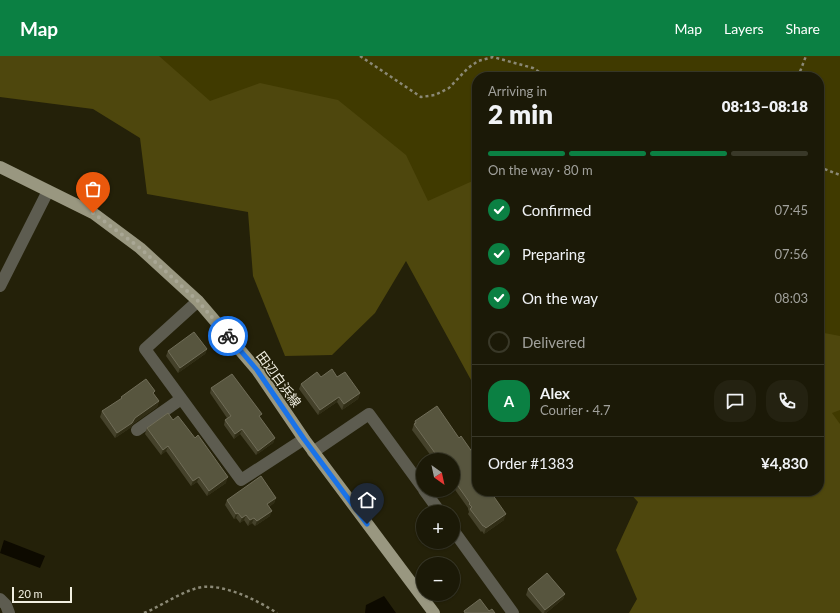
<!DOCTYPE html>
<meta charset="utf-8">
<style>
:root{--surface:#1b1907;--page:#242211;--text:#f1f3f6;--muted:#a0a09b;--line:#393828;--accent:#0b8043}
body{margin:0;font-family:Lato,"Noto Sans JP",sans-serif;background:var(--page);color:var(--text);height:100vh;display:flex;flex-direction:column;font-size:15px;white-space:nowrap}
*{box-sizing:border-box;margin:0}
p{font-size:13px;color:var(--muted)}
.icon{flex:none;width:22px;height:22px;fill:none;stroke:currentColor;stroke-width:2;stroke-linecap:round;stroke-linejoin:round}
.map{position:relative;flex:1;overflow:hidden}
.side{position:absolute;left:472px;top:16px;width:352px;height:424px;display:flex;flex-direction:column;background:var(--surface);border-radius:16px;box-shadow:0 1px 3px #0004,0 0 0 1px var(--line)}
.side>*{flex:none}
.needle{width:26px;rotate:147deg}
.buttons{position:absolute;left:416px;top:397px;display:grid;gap:8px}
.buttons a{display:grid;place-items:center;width:44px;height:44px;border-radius:50%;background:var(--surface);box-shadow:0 1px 3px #0004,0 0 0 1px var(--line);font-size:20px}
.scale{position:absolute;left:12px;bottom:10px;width:60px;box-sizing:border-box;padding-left:4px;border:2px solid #f1efe1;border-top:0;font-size:11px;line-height:14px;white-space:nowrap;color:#f1efe1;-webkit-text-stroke:3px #242109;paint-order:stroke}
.pin{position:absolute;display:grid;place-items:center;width:34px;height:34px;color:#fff;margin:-41px -17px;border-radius:50% 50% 50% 0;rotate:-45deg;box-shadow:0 0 4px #0007}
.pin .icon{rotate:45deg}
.courier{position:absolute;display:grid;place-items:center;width:40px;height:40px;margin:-20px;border:3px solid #1a73e8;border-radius:50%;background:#fff;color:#222;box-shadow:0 1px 5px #0007}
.summary em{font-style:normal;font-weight:800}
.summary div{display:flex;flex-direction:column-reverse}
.summary{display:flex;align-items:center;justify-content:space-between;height:68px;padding:0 16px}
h1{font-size:26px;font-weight:800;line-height:30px}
.bar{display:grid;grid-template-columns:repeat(4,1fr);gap:6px 4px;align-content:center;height:48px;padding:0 16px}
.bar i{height:5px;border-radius:3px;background:var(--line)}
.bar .on{background:var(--accent)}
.bar p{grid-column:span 4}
.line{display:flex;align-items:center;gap:10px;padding:0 16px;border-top:1px solid var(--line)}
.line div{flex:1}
.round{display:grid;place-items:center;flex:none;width:42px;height:42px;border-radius:16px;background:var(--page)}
ol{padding:0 16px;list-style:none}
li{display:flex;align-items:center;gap:12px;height:44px}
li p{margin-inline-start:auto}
li .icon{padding:4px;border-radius:50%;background:var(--accent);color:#fff;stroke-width:4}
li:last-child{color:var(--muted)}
li i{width:22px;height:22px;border:2px solid var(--line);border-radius:50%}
header{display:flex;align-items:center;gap:24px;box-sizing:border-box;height:56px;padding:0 20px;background:var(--accent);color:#fff}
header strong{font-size:19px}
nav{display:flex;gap:22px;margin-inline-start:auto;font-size:14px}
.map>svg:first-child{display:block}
.green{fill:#403a00}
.forest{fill:#4e470d}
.water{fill:#0d0a00}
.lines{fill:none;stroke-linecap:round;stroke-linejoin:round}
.path{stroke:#8b8976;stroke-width:2.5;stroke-dasharray:3 3;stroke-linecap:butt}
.minor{stroke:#5d5c50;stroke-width:12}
.major{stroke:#999780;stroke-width:12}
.wall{fill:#45422b}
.shaded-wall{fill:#302d15}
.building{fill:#57553e;stroke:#706d58}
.done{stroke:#a9a795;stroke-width:4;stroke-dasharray:0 7.2}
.route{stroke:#1a73e8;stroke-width:5}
.labels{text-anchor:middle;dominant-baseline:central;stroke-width:3;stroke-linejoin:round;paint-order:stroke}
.street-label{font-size:13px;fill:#f1efe1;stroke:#242109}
</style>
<header>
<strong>Map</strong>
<nav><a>Map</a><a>Layers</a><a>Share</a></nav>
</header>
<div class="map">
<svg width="840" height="557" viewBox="0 0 840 557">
<rect width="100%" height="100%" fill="#242109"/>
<path class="green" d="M74 0H840V442L819 435V21H477V199Z"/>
<path class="forest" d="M0 0H159L210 45 260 27 338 44 406 99 428 145 477 123V335L406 205 375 257 332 299 285 300 253 220 248 156 147 138 140 82 93 53 0 41Z
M819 276 840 280V354L832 357 840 368V557H629L637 543 616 494 638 446 628 435H819Z"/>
<path class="water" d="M4 484 45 500 40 512 0 497Z
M384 540 396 557H365L366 549Z"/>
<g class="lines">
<path class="path" d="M360 0 421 41 435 39 449 32 468 12 478 5 493 1 533 12 547 21
M798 21 806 0
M819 111 840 119
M144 557C161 550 176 539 194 533 218 524 257 544 277 557"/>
<path class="minor" d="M0 230 48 135
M198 245 145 293 241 424 304 383
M137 374 181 343
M313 396 369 358 423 432
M424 434 440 456
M453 474 513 557
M0 543 6 549 9 557"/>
<path class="major" d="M0 111 93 157 140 192 198 245 257 314 304 383 434 557"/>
</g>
<path class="wall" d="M207 293 205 298 178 317 166 300 168 295Z
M321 321H337L360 337 358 343 342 354 337 346 318 359 299 333 301 328Z
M211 332 260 362 275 382 273 387 256 399 240 378 234 383 224 369 225 364 227 362 210 337Z
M154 338 159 345 157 351 133 368 130 372 115 382 100 361 102 355 121 343V341Z
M173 364 226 427 207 440 197 426 191 430 166 395 161 399 145 378 147 372Z
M415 365 474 404 477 435 504 464 484 478 482 475 481 476 468 458 469 456 468 453V452L453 431V404H434L412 374Z
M276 442 274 447 269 451 270 460 255 470 252 467 248 470 244 464 240 467 236 462 234 463 225 449 227 444Z
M528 533 565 538 563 543 546 557H542L526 539Z"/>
<path class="shaded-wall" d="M207 293 205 298 178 317 180 312Z
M360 337 358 343 342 354 344 348Z
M339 341 337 346 318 359 320 354Z
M159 345 157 351 133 368 130 372 115 382 117 377 135 362Z
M242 373 240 378 234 383 235 378Z
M275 382 273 387 256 399 258 395Z
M168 390 166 395 161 399 163 394Z
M199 421 197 426 191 430 193 425Z
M228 421 226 427 207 440 209 435Z
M276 442 274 447 265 454 267 448Z
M272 455 270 460 255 470 257 465Z
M238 457 236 462 234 463 236 458Z
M506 458 504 464 484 478 486 472Z
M246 459 244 464 240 467 242 462Z
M254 462 252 467 248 470 250 464Z
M565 538 563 543 546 557H544L545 554Z"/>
<path class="building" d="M194 276 207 293 180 312 168 295Z
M332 313 337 321 345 316 360 337 344 348 339 341 320 354 301 328 317 316 321 321Z
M232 318 262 358 259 360 275 382 258 395 242 373 235 378 225 364 231 360 211 332Z
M146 323 155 335 153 337 159 345 135 362 132 367 117 377 102 355 122 342 121 341Z
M437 350 459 382 461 380 475 400 472 402 477 408V435H490L506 458 486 472 484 470H483L470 453 472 451 469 448 470 447 453 423V404H440L414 368 416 367 415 365Z
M168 357 173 364 178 360 195 382 198 379 228 421 209 435 199 421 193 425 168 390 163 394 147 372Z
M261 420 276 442 267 448 272 455 257 465 254 462 250 464 246 459 242 462 238 457 236 458 227 444Z
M547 517 565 538 545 554 528 533Z
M480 543 489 555 492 553 495 557H465L464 555Z"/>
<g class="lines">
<path class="done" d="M93 157 140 192 198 245 228 280"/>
<path class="route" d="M228 280 257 314 304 383 367 468"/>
</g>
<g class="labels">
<g class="street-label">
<text transform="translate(279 323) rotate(54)">田辺白浜線</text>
</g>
</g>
</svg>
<div class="buttons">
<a><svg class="needle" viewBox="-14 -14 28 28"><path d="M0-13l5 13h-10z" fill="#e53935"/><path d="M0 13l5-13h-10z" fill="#a0a09b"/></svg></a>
<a>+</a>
<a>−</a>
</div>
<div class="scale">20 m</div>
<div class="pin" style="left:93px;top:157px;background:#ea580c"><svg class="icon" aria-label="bag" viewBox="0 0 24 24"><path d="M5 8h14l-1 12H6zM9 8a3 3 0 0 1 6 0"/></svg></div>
<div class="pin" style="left:367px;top:468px;background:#1f2937"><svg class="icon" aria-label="home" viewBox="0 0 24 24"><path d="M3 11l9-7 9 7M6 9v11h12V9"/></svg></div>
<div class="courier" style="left:228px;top:280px"><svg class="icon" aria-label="bike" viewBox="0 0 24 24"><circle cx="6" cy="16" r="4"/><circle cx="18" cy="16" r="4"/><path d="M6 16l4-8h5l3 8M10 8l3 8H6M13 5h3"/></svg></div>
<section class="side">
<div class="summary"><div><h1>2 min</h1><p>Arriving in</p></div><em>08:13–08:18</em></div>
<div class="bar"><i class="on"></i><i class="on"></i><i class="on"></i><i></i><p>On the way · 80 m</p></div>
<ol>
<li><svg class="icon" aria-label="check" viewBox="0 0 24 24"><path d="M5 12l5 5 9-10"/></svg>Confirmed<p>07:45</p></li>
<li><svg class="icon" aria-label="check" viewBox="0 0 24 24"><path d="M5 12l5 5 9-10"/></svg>Preparing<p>07:56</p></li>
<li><svg class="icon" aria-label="check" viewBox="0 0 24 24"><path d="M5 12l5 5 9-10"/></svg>On the way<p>08:03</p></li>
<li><i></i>Delivered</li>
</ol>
<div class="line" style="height:72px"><b class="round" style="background:var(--accent);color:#fff">A</b><div><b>Alex</b><p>Courier · 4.7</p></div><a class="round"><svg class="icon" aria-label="chat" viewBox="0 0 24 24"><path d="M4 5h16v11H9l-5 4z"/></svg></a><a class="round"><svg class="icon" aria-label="phone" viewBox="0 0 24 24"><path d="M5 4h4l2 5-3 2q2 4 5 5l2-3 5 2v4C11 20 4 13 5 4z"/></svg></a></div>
<div class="line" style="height:52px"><div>Order #1383</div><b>¥4,830</b></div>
</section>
</div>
